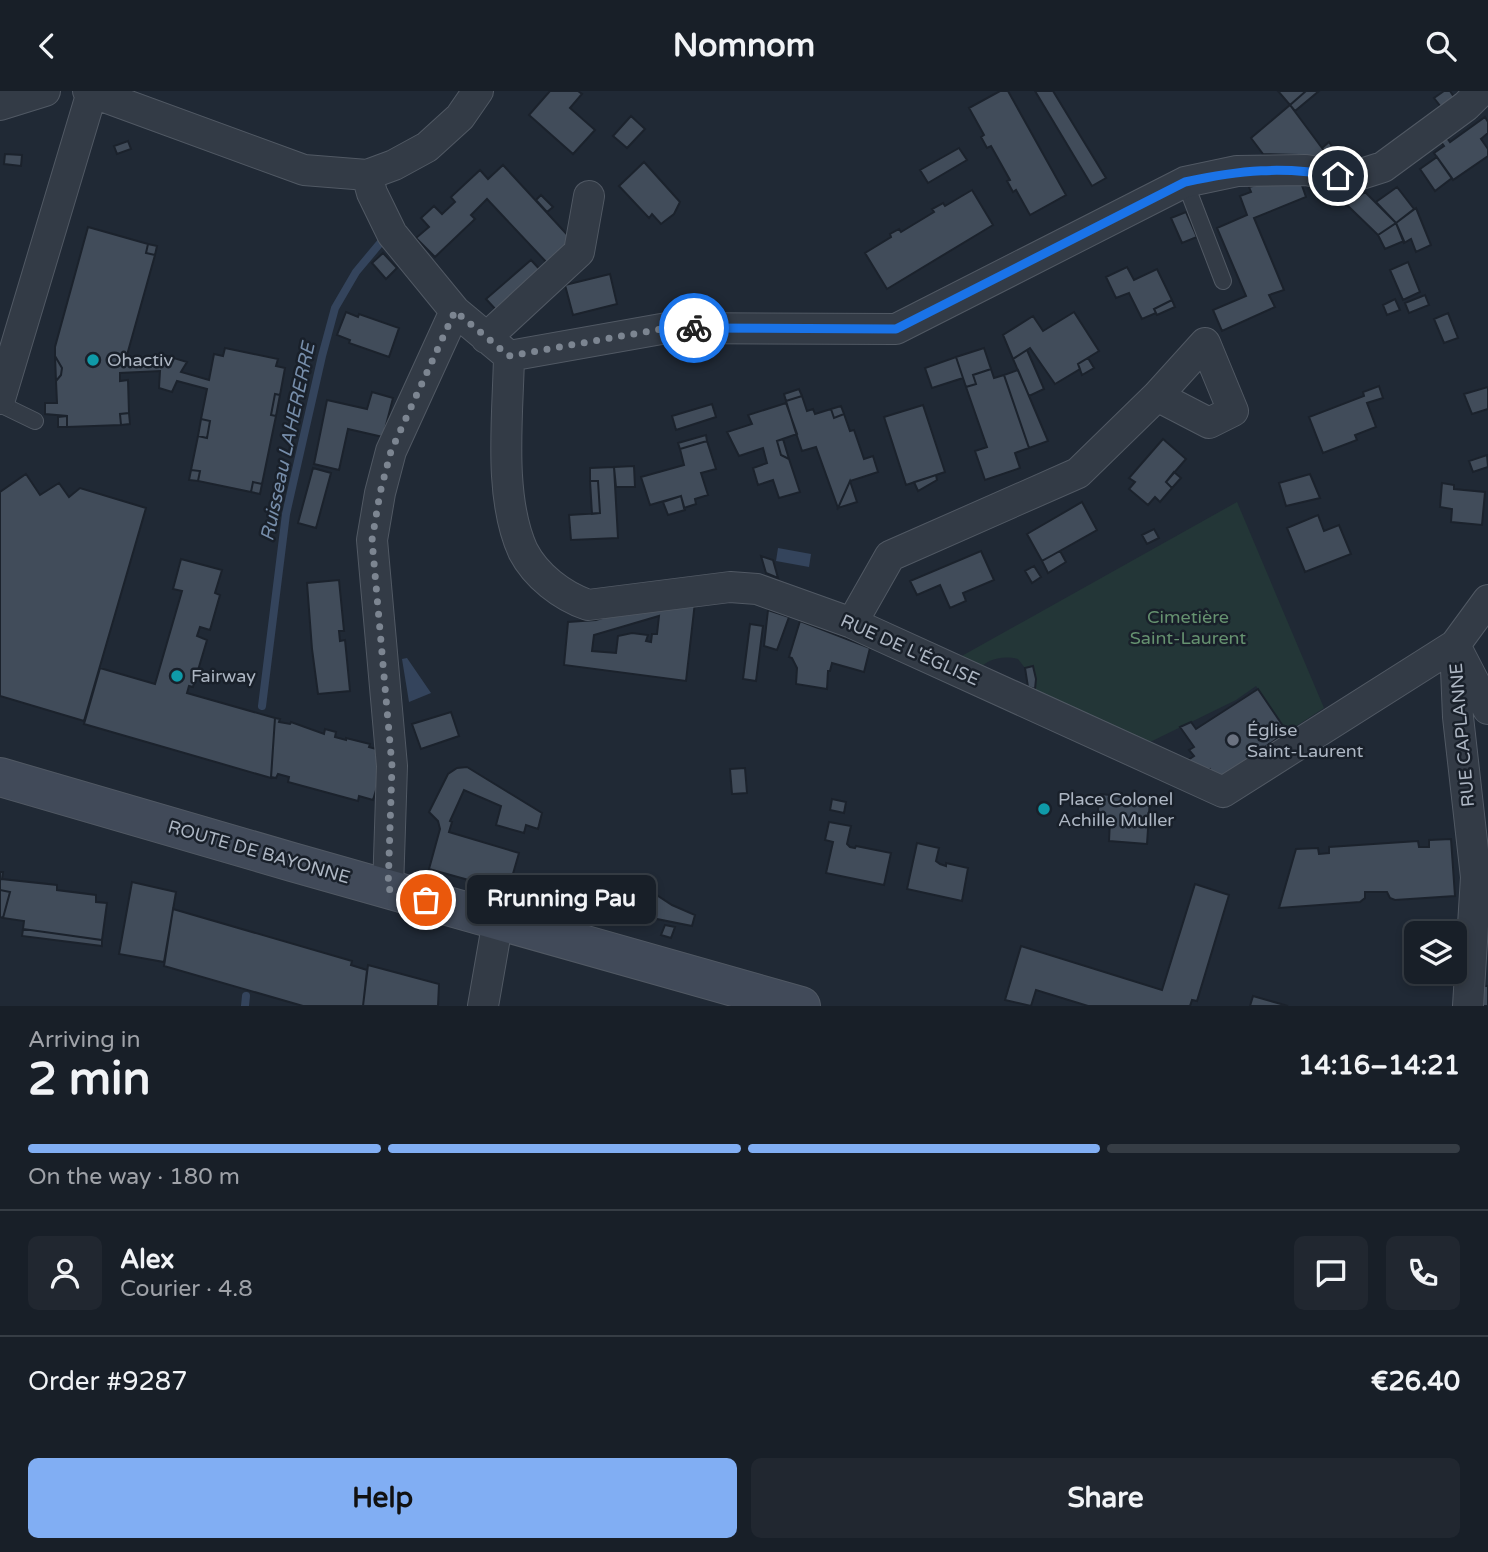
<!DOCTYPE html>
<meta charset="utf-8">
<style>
:root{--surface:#181f28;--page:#212730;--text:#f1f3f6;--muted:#9fa2a8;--line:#363d45;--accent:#81aef3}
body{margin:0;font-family:"Varela Round",sans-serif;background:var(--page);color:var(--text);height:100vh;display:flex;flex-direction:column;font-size:26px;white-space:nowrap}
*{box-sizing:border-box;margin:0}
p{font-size:23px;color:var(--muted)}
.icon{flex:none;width:38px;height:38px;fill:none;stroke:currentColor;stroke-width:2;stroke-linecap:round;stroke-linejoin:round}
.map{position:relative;height:915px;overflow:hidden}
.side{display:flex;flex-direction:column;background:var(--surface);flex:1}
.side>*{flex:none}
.fabs{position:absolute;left:1404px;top:830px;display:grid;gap:14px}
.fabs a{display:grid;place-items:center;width:63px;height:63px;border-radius:10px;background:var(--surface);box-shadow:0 4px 10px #0003,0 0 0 2px var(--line);font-size:35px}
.pin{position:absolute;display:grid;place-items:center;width:60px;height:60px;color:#fff;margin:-30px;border:4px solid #fff;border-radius:50%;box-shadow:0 2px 7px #0007}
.courier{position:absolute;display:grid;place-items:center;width:70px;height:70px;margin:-35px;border:5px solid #1a73e8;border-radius:50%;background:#fff;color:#222;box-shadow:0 2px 9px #0007}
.bubble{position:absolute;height:49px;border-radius:10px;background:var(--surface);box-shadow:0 4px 10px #0003,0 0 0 2px var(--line);font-size:23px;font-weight:700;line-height:49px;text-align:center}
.head em{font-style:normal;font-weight:700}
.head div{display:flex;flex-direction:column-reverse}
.head{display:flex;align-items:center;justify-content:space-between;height:119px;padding:0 28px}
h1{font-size:46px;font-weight:700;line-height:52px}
.bar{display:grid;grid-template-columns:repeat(4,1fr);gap:10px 7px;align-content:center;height:84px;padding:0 28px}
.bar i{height:9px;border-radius:5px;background:var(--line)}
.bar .current{background:var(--accent)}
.bar p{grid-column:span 4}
.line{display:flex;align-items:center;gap:18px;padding:0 28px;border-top:2px solid var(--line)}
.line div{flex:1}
.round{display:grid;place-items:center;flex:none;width:74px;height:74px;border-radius:10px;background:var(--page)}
.cta{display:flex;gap:14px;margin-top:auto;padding:14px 28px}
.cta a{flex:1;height:80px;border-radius:10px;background:var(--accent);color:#111;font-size:28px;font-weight:700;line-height:80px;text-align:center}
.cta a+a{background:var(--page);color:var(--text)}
header{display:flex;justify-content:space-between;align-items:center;height:91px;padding:0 28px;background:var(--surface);font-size:32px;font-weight:700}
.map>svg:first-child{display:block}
.green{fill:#233637}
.water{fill:#34445c}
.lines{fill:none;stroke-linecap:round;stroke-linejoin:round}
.stream{stroke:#34445c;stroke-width:8}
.building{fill:#414c5a;stroke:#1b222c;stroke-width:2;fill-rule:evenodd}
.lane-casing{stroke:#515964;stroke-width:18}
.street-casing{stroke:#515964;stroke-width:32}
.secondary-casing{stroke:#515964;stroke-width:40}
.lane{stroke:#333b46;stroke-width:16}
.street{stroke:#333b46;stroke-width:30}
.secondary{stroke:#414a59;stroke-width:38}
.done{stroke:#7c8591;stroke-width:7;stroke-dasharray:0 12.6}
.route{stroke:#1a73e8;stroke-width:9}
.culture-dot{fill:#0f9aa8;stroke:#19202a;stroke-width:2.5}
.worship-dot{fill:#6b7280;stroke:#19202a;stroke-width:2.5}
.labels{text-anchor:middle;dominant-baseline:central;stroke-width:5;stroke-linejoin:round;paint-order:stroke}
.poi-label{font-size:18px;fill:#adb6c3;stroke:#19202a;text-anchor:start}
.park-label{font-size:18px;fill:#669270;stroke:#19202a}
.street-label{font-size:18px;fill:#adb6c3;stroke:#19202a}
.water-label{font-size:19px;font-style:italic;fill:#768daa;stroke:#19202a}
</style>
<header><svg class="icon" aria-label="back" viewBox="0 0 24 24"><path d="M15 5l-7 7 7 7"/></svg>Nomnom<svg class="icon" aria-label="search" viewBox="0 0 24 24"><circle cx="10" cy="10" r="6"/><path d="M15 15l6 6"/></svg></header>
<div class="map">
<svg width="1488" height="915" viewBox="0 0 1488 915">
<rect width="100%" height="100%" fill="#202935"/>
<path class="green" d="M1237 411 1324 617 1287 641 1256 595 1236 609 1146 653 1028 596 1025 577 1018 568C1001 564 987 568 976 581L951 571Z"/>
<path class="water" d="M778 457 811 463 809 476 776 470Z
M407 567 431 602 409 611 402 568Z"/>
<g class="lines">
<path class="stream" d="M262 615 286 423 322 265 335 217 356 181 381 151
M245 915 246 905"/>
</g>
<path class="building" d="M550 0H578L582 3 570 17 595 39 573 63 529 24Z
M1000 0H1008L1066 104 1030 124 1016 99 1013 101 1007 90 1010 89 991 55 987 57 981 46 984 44 969 17Z
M1035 0H1053L1106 87 1092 95Z
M1278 0H1306L1290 14Z
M1306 0H1319L1295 20 1290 14Z
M1444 0H1450L1454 6 1441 16 1434 7Z
M1290 14 1322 57 1332 70 1299 64 1263 63 1251 47Z
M631 25 645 38 627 57 613 45Z
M1485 26 1488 31V42L1481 48 1488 58V65L1453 89 1434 62 1444 55 1441 51 1447 47 1450 51Z
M128 50 131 58 117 63 114 55Z
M1329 51 1341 69 1332 70 1322 57Z
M959 57 967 69 928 92 920 79Z
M5 63 22 64 21 75 4 73Z
M1437 66 1452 87 1435 100 1420 78Z
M644 71 680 111 674 123 661 133 652 123 649 127 619 95Z
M503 74 573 150 549 174 487 108 471 124 475 128 435 166 416 147 429 136 421 127 434 115 442 123 455 111 451 106 480 79 488 88Z
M1298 83 1306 106 1254 127 1284 199 1269 204 1275 216 1222 240 1213 219 1246 205 1217 137 1247 124 1240 105 1251 101 1249 96Z
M1397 96 1414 118 1396 132 1376 111Z
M972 99 993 134 887 198 865 162 891 146 890 143 899 138 901 141 934 121 932 118 943 112 945 115Z
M1365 101 1396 132 1378 144 1347 114Z
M541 104 553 116 547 121 536 109Z
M1416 117 1431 154 1416 161 1411 148 1404 152 1396 132Z
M1186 121 1197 146 1182 152 1171 127Z
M1396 132 1404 150 1385 158 1378 144Z
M88 136 148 153 146 162 155 164 127 264 128 272 160 271 161 263 187 271 181 281 209 289 214 263 223 265 225 257 278 268 276 275 285 277 280 304 275 303 271 324 276 325 262 393 253 391 251 401 198 390 200 380 191 379 198 345 207 347 210 330 201 328 207 298 177 290 172 301 159 297 160 280 120 282V290L128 289 129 322 120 323 121 334 67 336V325L45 323V312H57L56 290 61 284 62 277 55 265V256Z
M148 153 157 155 155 164 146 162Z
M383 162 397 177 386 188 372 172Z
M531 169 544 183 499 222 486 208Z
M1408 171 1420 201 1403 209 1390 179Z
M1127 176 1134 189 1157 178 1172 209 1154 218 1156 222 1142 228 1129 202 1116 207 1106 186Z
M610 183 617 213 573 224 565 194Z
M1425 204 1429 214 1409 222 1405 212Z
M1395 208 1400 219 1387 224 1383 214Z
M1172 209 1175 216 1157 224 1154 218Z
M346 221 358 226 359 223 399 237 389 266 349 252 350 249 337 244Z
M1074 221 1099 260 1078 273 1080 278 1055 293 1030 257 1013 268 1003 244 1033 225 1043 240Z
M1448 222 1458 247 1444 252 1434 228Z
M984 257 991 278 973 284 976 293 966 296 956 266Z
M1027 259 1044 298 1029 305 1013 268Z
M55 265 62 277 61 284 56 290Z
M956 266 963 287 932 297 925 277Z
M1088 267 1094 277 1082 284 1078 273Z
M991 278 994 287 1004 284 1029 357 1015 362 1020 377 985 389 975 360 987 356 966 296 976 293 973 284Z
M1018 279 1048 350 1029 357 1004 284Z
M1379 295 1383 307 1367 312 1376 336 1355 344 1357 349 1323 362 1309 326 1364 305 1363 301Z
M1488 296V318L1472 323 1464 303Z
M799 298 802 305 786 310 784 303Z
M372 301 393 307 383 346 348 338 339 379 314 373 327 309 367 318Z
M275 303 280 304 276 325 271 324Z
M802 305 807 320 813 318 815 323 831 318 834 327 844 323 850 340 854 339 864 368 873 365 878 381 850 390 838 417 816 356 802 360 795 339 786 310Z
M786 312 797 343 777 350 781 364 789 368 800 401 779 407 773 389 758 394 753 377 767 372 763 357 739 365 727 341 752 333 748 324Z
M712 313 716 326 676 339 672 325Z
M923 314 945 381 906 394 884 326Z
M841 315 844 323 834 327 831 318Z
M129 322 130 333 121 334 120 323Z
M67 325V336H58V326Z
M201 328 210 330 207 347 198 345Z
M706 344 707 350 680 358 678 352Z
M783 348 789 368 781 364 777 350Z
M1163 348 1186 368 1166 391 1172 397 1160 411 1155 406 1148 414 1129 398 1135 391 1129 387Z
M707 350 716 378 701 382 708 404 695 408 696 413 684 417 681 405 650 414 641 386 684 374 680 358Z
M1487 364 1488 376 1473 381 1469 370Z
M634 375 635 396H616L614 376Z
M614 376 618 447 571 449 569 424 600 422 598 390H590V377Z
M313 377 331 382 316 437 298 432Z
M191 379 200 380 198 390 189 389Z
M1174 381 1181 387 1172 397 1166 391Z
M26 383 40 404 59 392 69 406 80 397 146 417 84 630 0 605V401Z
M1310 383 1320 407 1286 415 1279 392Z
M936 384 937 389 918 400 914 391Z
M590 390H598L600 422 592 423Z
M850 390 857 411 838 417Z
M253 391 262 393 260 403 251 401Z
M1442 392 1454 394V398L1485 401 1482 434 1451 431 1452 418 1440 416Z
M681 405 685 419 668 424 663 411Z
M1082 411 1097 439 1042 470 1027 443Z
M1318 424 1324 440 1339 434 1351 463 1305 481 1287 437Z
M1154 438 1159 447 1147 453 1142 444Z
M981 460 994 489 963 502 966 510 950 517 940 494 917 504 910 490Z
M1060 460 1066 471 1048 482 1042 470Z
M761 465 773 469 778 487 766 482Z
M181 468 222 479 215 502 220 504 210 539 200 536 197 545 207 549 193 596 189 595 187 602 275 627 271 687 84 633 100 577 155 593 182 500 173 498Z
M1034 475 1041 486 1032 492 1025 480Z
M339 489 344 540H339L340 550 345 549 350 600 318 603 312 558 307 492Z
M654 511H695L686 590 564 574 568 531 596 529ZM659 525 657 543H652L651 551 646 550 648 544 632 542 618 545 616 562 592 560 594 544Z
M768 519 789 526 777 559 764 555Z
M800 530 870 557 864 581 832 572 830 580H828L827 598 796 593 797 577 792 567 789 566Z
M750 533 763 535 756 590 743 588Z
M1033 575 1036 588 1035 598 1028 596 1025 577Z
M1258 598 1287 641 1217 689 1210 678 1205 681 1185 671 1194 665 1189 659 1194 656 1180 636 1191 631 1196 638Z
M451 621 459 645 421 658 412 633Z
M275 627 280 628 279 631 290 633 291 631 324 643 325 638 336 641 335 646 346 649V647L370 653 369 656 380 659V686L373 709 359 705 358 710 288 691 289 686 278 683 276 687 271 686Z
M467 676 542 722 538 738 526 734 524 742 496 734 501 715 464 699 450 730 452 731 449 741 519 762 508 800 429 778 440 738 438 730 429 721 448 683 457 677Z
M745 677 747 702 732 703 730 678Z
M1100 703 1150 708 1147 753 1109 750 1110 728 1097 727Z
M832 708 846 711 844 722 830 719Z
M829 731 851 735 847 753 850 756 855 757 856 755 891 762 884 794 826 782 833 751 825 749Z
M1451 748 1455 805 1395 809 1390 807 1387 801H1365V807L1360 811 1279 817 1296 758 1318 757 1319 763 1329 762V756L1418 750 1419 756H1429V749Z
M917 752 939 757 936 770 940 773 946 775V772L968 777 962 810 907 798Z
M0 781H3L2 788 57 794V799L96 804V811L107 812 102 849 23 838 24 830 3 827 10 801 0 799Z
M132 791 176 801 164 871 119 863Z
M534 792 542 794 538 809 530 807Z
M1195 793 1229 804 1197 910 1192 909 1190 915H1088L1036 899 1031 915 1005 909 1021 855 1162 899Z
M646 797 672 814 695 824 692 835 652 827 646 817 637 812Z
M0 799 10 801 3 827 0 826Z
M173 818 352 870 351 874 367 879 363 915H303L164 875Z
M665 834 675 836 671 847 661 844Z
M23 838 102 849V855L22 845Z
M368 874 439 893 438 915H363Z
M1481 895H1488V915H1479Z
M1253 905 1288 915H1250Z"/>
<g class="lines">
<g class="lane-casing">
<path id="lane" d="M1185 91 1223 190
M0 313 35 330"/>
</g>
<g class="street-casing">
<path id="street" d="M88 0 304 79 367 84 394 74 427 56 460 26 478 0
M0 14 45 0
M367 84 372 102 392 143 455 220 509 265 667 237 896 238 1185 91 1237 80 1306 79 1338 85 1358 84 1383 76 1466 15 1481 0
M486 247 579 161 589 105
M509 265C508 324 498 405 523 460 536 485 562 505 588 514L730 496 757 498 852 532 1223 701 1455 554
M0 308 92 1
M852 532 890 465 1078 382 1157 305 1205 252 1233 320 1209 332 1157 305
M1458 560 1488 618
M388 798 392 675 372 449 380 402 391 360 455 220
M483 915 498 829
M1468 915 1476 786 1458 626 1455 554 1488 509"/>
</g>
<g class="secondary-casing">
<path id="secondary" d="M0 686 292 771 801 915"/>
</g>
<use href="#lane" class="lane"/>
<use href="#street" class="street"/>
<use href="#secondary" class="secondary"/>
</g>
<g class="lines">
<path class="done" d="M426 809 388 798 392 675 372 449 380 402 391 360 455 220 509 265 667 237H694"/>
<path class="route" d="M694 237 896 238 1185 91C1240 79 1282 75 1338 85"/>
</g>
<g class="culture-dot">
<circle cx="93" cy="269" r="7"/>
<circle cx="177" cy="585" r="7"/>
<circle cx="1044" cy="718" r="7"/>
</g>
<circle class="worship-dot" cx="1233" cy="649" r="7"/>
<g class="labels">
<g class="poi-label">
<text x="107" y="269">Ohactiv</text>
<text x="191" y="585">Fairway</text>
<text x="1247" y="639">Église<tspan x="1247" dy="21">Saint-Laurent</tspan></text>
<text x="1058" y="708">Place Colonel<tspan x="1058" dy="21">Achille Muller</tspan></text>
</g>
<g class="park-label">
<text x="1188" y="526">Cimetière<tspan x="1188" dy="21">Saint-Laurent</tspan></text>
</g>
<g class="street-label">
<text transform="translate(910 559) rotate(24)">RUE DE L'ÉGLISE</text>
<text transform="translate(1462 644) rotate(-95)">RUE CAPLANNE</text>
<text transform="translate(259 761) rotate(16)">ROUTE DE BAYONNE</text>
</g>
<g class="water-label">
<text transform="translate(288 351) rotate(-78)">Ruisseau LAHERERRE</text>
</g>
</g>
</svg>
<div class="fabs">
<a><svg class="icon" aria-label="layers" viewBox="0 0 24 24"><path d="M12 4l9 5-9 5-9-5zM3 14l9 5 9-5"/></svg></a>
</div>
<div class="pin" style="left:426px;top:809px;background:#ea580c"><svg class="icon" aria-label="bag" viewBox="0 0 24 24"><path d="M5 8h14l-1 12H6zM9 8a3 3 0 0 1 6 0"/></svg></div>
<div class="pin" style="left:1338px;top:85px;background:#1f2937"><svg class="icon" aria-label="home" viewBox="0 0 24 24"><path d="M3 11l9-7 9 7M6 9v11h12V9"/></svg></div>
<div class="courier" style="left:694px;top:237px"><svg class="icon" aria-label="bike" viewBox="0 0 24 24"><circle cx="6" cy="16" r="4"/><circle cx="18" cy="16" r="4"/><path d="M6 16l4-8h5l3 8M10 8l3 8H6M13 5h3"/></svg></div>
<div class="bubble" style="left:467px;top:784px;width:189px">Rrunning Pau</div>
</div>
<section class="side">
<div class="head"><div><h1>2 min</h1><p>Arriving in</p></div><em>14:16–14:21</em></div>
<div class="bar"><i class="current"></i><i class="current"></i><i class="current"></i><i></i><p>On the way · 180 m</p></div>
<div class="line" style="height:126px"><a class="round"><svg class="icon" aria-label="person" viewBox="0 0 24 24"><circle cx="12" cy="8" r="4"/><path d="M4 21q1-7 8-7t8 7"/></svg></a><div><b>Alex</b><p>Courier · 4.8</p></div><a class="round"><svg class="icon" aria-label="chat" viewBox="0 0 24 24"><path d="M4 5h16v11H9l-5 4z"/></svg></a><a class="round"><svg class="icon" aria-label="phone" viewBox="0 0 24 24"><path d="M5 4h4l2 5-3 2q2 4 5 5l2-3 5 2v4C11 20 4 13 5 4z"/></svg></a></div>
<div class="line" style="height:91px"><div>Order #9287</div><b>€26.40</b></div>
<div class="cta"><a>Help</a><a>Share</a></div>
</section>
